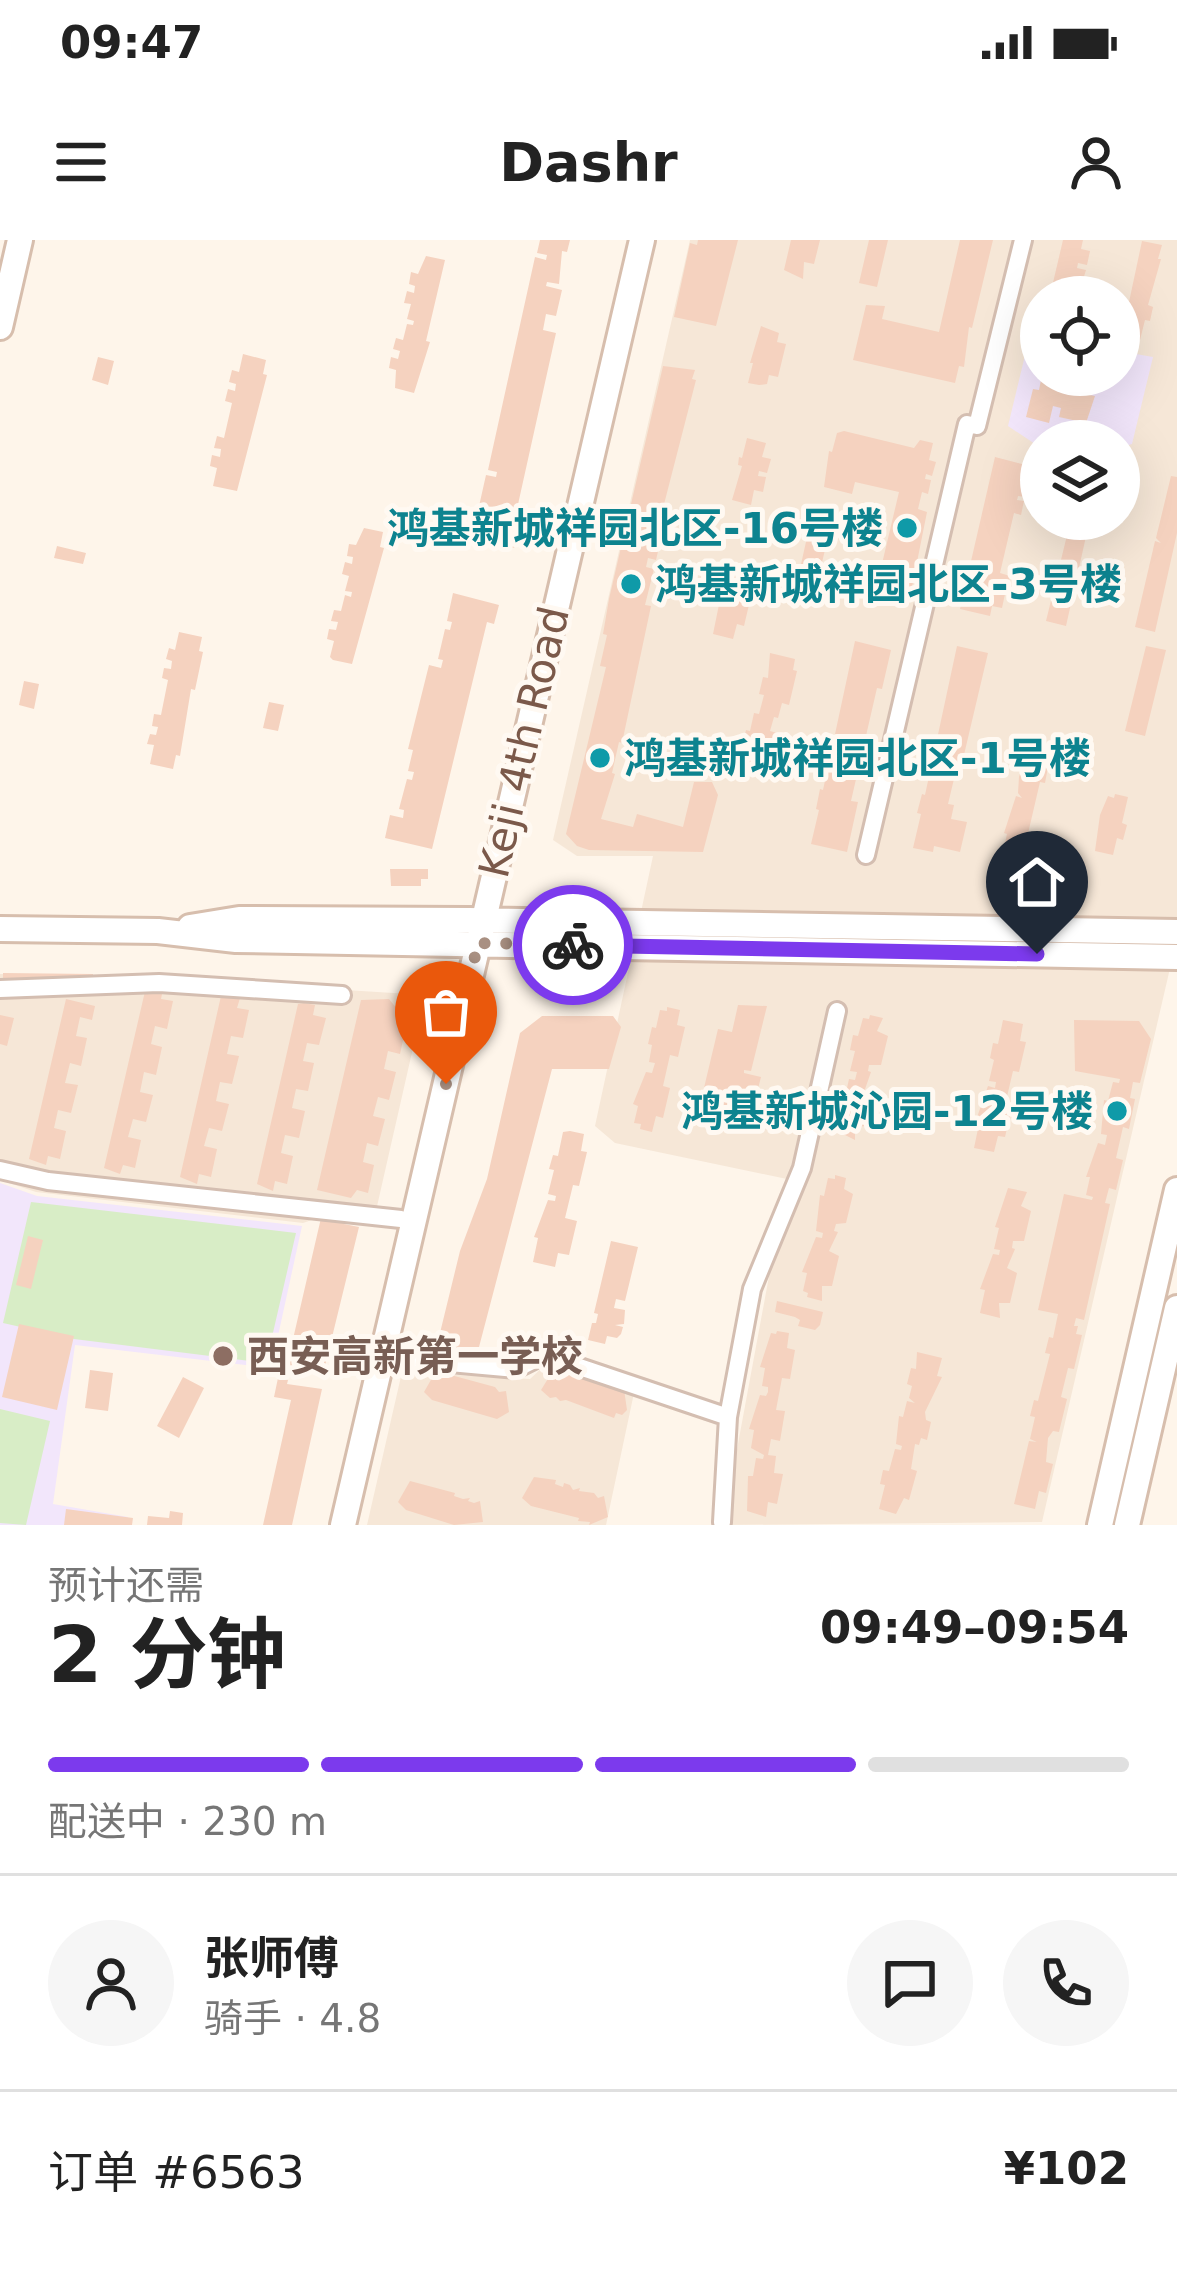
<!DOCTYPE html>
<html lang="zh">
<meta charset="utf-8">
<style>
:root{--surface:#fff;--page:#f6f6f6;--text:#222;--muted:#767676;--line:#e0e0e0;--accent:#7c3aed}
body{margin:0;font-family:"DejaVu Sans","Noto Sans SC",sans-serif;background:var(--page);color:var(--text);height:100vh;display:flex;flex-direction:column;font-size:45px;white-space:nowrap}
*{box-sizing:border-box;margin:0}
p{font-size:39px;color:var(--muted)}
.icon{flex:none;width:66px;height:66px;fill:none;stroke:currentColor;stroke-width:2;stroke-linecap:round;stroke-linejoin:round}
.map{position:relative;height:1285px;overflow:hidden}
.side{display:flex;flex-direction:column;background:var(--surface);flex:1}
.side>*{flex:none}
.tools{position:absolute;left:1020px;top:36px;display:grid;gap:24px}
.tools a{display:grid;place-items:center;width:120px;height:120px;border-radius:50%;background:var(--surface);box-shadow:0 12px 48px #0002;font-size:60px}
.pin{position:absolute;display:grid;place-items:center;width:102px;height:102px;color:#fff;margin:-123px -51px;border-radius:50% 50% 50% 0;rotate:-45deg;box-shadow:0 0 12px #0007}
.pin .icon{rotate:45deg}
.courier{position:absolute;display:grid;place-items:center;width:120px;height:120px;margin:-60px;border:9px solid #7c3aed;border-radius:50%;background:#fff;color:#222;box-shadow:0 3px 15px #0007}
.head em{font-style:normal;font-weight:700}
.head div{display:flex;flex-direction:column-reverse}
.head{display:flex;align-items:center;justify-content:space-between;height:204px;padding:0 48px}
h1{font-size:78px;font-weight:700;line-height:90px}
.bar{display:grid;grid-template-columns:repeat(4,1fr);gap:18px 12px;align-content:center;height:144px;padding:0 48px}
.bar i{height:15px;border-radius:9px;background:var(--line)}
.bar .selected{background:var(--accent)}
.bar p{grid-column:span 4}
.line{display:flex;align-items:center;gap:30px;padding:0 48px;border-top:3px solid var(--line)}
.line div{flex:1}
.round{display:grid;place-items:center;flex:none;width:126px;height:126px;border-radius:63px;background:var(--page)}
.status{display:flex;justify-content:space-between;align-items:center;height:84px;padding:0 60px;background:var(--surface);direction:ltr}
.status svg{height:33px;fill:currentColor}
header{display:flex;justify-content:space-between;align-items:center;height:156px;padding:0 48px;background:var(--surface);font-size:54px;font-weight:700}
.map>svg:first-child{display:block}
.residential{fill:#f6e7d7;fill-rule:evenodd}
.education{fill:#f2e6fb}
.green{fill:#d8edc6}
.building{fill:#f5d2bf}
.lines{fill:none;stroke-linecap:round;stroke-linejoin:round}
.street-casing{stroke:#d4beb1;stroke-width:22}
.secondary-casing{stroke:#d7bead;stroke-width:30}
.street{stroke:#fff;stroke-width:16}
.secondary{stroke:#fff;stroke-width:24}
.done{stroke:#a99082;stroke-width:12;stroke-dasharray:0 21.6}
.route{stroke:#7c3aed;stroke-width:15}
.culture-dot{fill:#0f9aa8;stroke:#fff9f2;stroke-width:4.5}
.education-dot{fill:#8d6e63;stroke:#fff9f2;stroke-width:4.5}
.labels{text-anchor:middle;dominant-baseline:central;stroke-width:10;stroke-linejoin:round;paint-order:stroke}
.culture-label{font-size:42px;font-weight:bold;fill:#0d838f;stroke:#fff9f2;text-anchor:end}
.street-label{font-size:42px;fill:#7b594a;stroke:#fff9f2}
.education-label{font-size:42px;font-weight:bold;fill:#785e54;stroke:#fff9f2;text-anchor:start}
</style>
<div class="status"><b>09:47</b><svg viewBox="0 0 49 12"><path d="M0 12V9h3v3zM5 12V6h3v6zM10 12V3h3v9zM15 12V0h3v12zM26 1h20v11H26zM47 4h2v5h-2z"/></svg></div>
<header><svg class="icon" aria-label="menu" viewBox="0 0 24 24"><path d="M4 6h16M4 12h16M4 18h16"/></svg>Dashr<svg class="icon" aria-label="person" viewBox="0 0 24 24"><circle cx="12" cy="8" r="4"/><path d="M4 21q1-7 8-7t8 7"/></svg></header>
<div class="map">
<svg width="1177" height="1285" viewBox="0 0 1177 1285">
<rect width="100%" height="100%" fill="#fef5ea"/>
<path class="residential" d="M690 0H1177V698L1042 1282 723 1285 787 939 615 903 595 886 653 616H577L553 600ZM1041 57H1119V135H1041ZM1041 201H1119V279H1041Z
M0 734 153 738 425 755 373 984 329 974 303 983 36 952 0 940Z
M545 1125 634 1153 606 1285H367L402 1132 530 1139Z"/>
<path class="education" d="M1039 57 1041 135H1119V111L1153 117 1132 204 1119 208V201H1041V208L1008 186Z
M0 943 37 956 302 986 271 1128 75 1105 53 1264 128 1277 127 1285H0Z"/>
<path class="green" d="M31 962 296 993 266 1123 74 1099 3 1083Z
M0 1169 50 1181 26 1285 0 1283Z"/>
<path class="building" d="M540 0H570L567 12 562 11 559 44 547 42 546 46 562 50 556 76 546 74 543 90 556 93 511 296 515 307 508 310 471 302 486 235 496 237 497 232 488 230 535 17 546 20 547 15 537 13Z
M698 0H738L716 86 674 77 690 3 697 5Z
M791 0H820L814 24 804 22 803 39 784 30Z
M869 0H888L877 47 859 43Z
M960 0H993L972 88 969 87 964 127 959 126 955 143 853 120 866 65 885 66 882 79 939 92Z
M1063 0H1083L1081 9 1090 11 1087 25 1078 23 1077 28 1086 30 1082 43 1074 41 1071 52 1052 47Z
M1142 1 1162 5 1158 19H1161L1148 65 1153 67 1150 81 1145 80 1140 100 1122 95Z
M426 16 445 20 426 101 430 102 414 153 395 148 396 130 389 128 391 117 398 119 400 111 393 109 396 98 403 100 407 84 413 85 414 81 407 79 411 64 404 63 407 51 414 53 415 46 409 44 411 32 418 34Z
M761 86 779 93 777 102 786 104 778 137 769 135 767 144 759 145 748 143 753 123H750Z
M243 114 266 120 263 134 267 135 237 251 213 246 217 228 210 226 212 215 220 217 221 209 214 208 217 196 224 198 232 163 225 161 228 149 235 151 236 144 229 142 232 130 239 132Z
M98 117 114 121 108 145 92 140Z
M663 126 695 130 692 139 696 140 661 276 657 275 655 284 664 286 656 320 648 318 646 327 654 329 645 365 651 366 622 503 619 502 612 533 615 534 601 579 633 587 637 574 683 587 694 542H712L718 555 703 612 589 610 577 606 566 594 606 427 600 426 607 395 603 394 609 359Z
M1042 135H1093L1084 154 1095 156 1086 183 1059 177 1061 168 1053 166 1049 183 1026 177 1033 149 1039 150Z
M844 191 914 208 920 200 933 203 929 220 936 222 932 236 926 234 925 239 931 240 928 254 922 252 918 269 927 272 910 357 876 349 899 252 855 242 852 254 824 247 829 211 832 212 837 193Z
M747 198 766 203 762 217 771 219 767 233 759 231 758 236 766 237 763 252 754 250 751 265 732 260 742 226 738 225 739 217 742 218Z
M995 217 1026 225 1022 241 1029 243 1025 257 1018 256 1017 260 1024 261 1021 275 1014 273 1000 333 1010 336 1007 350 998 348 997 353 1005 354 1002 368 992 366 990 376 960 369Z
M1171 236 1177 237V293L1155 392 1135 387 1155 301 1161 303 1156 298Z
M812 275 832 280 812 365 793 360Z
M1071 279H1096L1095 284 1089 283 1066 386 1046 381Z
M364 288 383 292 380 307 384 308 352 424 333 420 330 417 334 401 327 399 329 389 336 390 338 382 331 381 334 370 341 371 345 355 351 357 352 352 345 351 349 336 342 334 345 322 352 324 353 317 347 316 349 304 356 305Z
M57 306 86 313 83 324 54 318Z
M725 335 750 341 748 351 752 352 744 386 737 384 733 399 713 394Z
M453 353 499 365 494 384 487 382 432 609 385 598 390 575 403 578 404 570 399 569 407 539 412 540 414 532 408 531 413 510 408 509 429 425 441 428 443 420 438 419 445 389 450 390 452 382 447 381Z
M179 392 202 397 199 411 203 412 195 450 191 449 180 516 176 515 173 529 150 524 154 505 147 504 150 494 156 495 158 487 152 486 154 474 161 475 168 440 162 438 164 428 171 429 172 421 166 419 169 408 175 410Z
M855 401 891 410 882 449 877 448 851 561 858 562 847 612 811 604 819 570 816 569 820 549 823 550Z
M957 406 988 413 963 519 959 518 948 564 954 565 951 579 967 582 960 612 934 606 933 612 913 608 921 574 917 573 922 554 925 555Z
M1146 406 1166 410 1145 496 1125 491Z
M770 413 795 419 793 430 797 431 789 465 782 463 778 478 774 477 770 491 777 493 763 537 738 530 746 508 742 507 746 490 750 491 754 473 759 474 764 455 759 454 763 437 768 438Z
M24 441 39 444 34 469 19 465Z
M269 462 284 465 278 491 263 488Z
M1030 502 1049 507 1044 526 1048 527 1045 543 1040 542 1023 615 1003 611 1007 594 1004 593 1016 556 1022 558 1018 553 1019 537Z
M1115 554 1128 557 1122 583 1127 585 1123 600 1117 598 1113 615 1095 611 1100 575 1108 556 1114 558Z
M390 629H428V639H421V646H391Z
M3 733 93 734V744L3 743Z
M146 747 163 749 161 759 173 761 167 789 155 786 151 804 162 807 156 835 144 832 140 852 153 855 146 882 133 879 128 897 141 900 135 928 123 925 120 934 104 928Z
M221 756 240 758 237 768 249 770 243 798 231 796 227 814 239 816 232 844 220 842 216 861 229 864 222 891 209 888 204 906 217 909 211 937 199 934 197 944 180 937Z
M66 759 95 766 92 780 80 777 76 796 87 798 81 826 70 823 65 843 78 845 71 873 58 870 54 888 66 891 60 919 48 916 46 925 29 919Z
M389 759 406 780V786L400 814 388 811 384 829 396 832 389 860 378 857 373 876 385 879 378 906 367 903 363 922 374 925 368 953 357 950 351 958 317 950 361 760Z
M304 763 315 765 313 775 326 778 319 805 307 803 303 821 314 823 308 851 296 849 292 868 305 871 299 898 285 895 281 913 293 916 287 944 275 941 273 951 257 944 298 764Z
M738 765 767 766 751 831 744 830V833L761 837 754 864 703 852 718 789 732 792Z
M667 767 680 770 677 785 685 787 678 817 670 815 663 846 670 848 663 878 656 876 652 892 640 889 641 884 634 883 638 866 633 864 646 832 652 833 655 823 649 822 652 805 648 804 652 787 656 788 660 770 667 771Z
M0 775 14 778 7 806 0 804Z
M870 775 883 778 877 791 888 796 881 825H869L868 831 871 832 864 852 873 856 866 886 855 887V900L837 891 841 874 836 872 839 856 845 857 849 839 855 840 857 832 850 831 855 811 850 810 853 795 858 796 863 778 869 779Z
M542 776H613L621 787 609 829H552L479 1107 446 1108 439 1097 460 1011 487 939 520 793Z
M1003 780 1023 784 1020 801 1026 802 1019 832 1013 831 1005 865 1012 867 1005 897 998 896 994 912 974 908 979 884 975 883 988 846 995 848 996 842 989 841 994 820 990 818 993 803 998 804Z
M1074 780 1139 781 1151 799 1140 843 1133 842 1130 858 1135 859 1129 889 1123 887 1116 918 1123 920 1116 950 1109 948 1105 963 1110 964 1084 1080 1076 1078 1074 1086H1078L1076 1094 1082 1095 1074 1129 1068 1128 1061 1157 1067 1159 1059 1192 1053 1191 1048 1198 1046 1222 1053 1224 1046 1253 1039 1251 1035 1269 1014 1264 1029 1201 1037 1202 1030 1199 1035 1177 1030 1176 1034 1160 1038 1161 1050 1114 1045 1113 1049 1097 1053 1098 1058 1074 1038 1070 1064 954 1092 960 1093 957 1086 955 1090 937H1086L1098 903 1105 905 1107 895 1101 894 1104 860 1108 861 1113 842 1119 843 1120 839 1075 831Z
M704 876a16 16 0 1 1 32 0a16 16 0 1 1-32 0Z
M570 891 584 894 581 911 587 912 579 946 573 945 565 978 577 981 569 1015 558 1013 555 1027 533 1022 538 998 534 997 548 960 555 961 556 956 548 954 554 930 549 929 553 915 558 916 563 892Z
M835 935 846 938 844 949 853 954 846 983 836 984 834 991 838 992 829 1011 839 1016 832 1046H822V1061L807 1057 808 1053 803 1051 807 1033 802 1032 816 997 822 998 823 993 816 991 820 955 824 956 828 938 835 939Z
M1008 948 1027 952 1021 966 1031 971 1024 1001H1013L1012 1008 1015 1009 1007 1028 1017 1033 1010 1063H999L1000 1078 980 1073 985 1050 980 1049 993 1014 999 1015 1000 1010 994 1009 999 988 995 987Z
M321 978H345L344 984 359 987 323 1134 287 1125Z
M28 996 43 1000 31 1049 16 1045Z
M611 1001 638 1007 625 1061 616 1059 614 1068 625 1070 624 1084 615 1085 623 1087 621 1094 617 1098 607 1096 605 1104 588 1100 592 1083H596L598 1074 594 1073Z
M777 1061 823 1072 820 1085 815 1090 798 1086 800 1080 795 1077 775 1072Z
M19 1084 74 1096 57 1170 2 1157Z
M777 1091 789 1093 787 1108 795 1110 790 1139 782 1138 776 1170 785 1171 780 1201 771 1199 768 1215 776 1216 774 1233 783 1234 777 1264 768 1262 766 1277 747 1271 748 1236H753L756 1218 763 1219 764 1215 751 1208 754 1190 749 1189 760 1155 766 1156 768 1152V1147L762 1146 765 1128 760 1127 771 1093 776 1094Z
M917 1112 942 1118 937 1136 942 1137 925 1172 926 1180 931 1182 927 1200 921 1198 919 1205 915 1204 911 1229 917 1231 909 1260 904 1258 896 1274 879 1269 885 1245 880 1244 883 1230 889 1231 895 1209 901 1210 902 1206 896 1204 899 1176 903 1177 907 1161 915 1163 909 1158 912 1146 907 1144 911 1128 916 1129Z
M554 1129 599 1141 598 1144 606 1147 613 1145 612 1148 617 1150 618 1147 624 1149 627 1170 622 1175 616 1173 614 1178 566 1160 560 1161 556 1157 550 1158 541 1150Z
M90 1130 113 1133 108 1171 85 1168Z
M436 1131 495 1147 499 1152 506 1151 509 1172 497 1179 432 1160 424 1152Z
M183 1137 204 1148 179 1198 157 1186Z
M278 1138 288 1140 287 1144 322 1149 292 1285H263L291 1160 274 1157Z
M534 1237 556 1240 555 1244 563 1247 564 1243 570 1245 573 1250 580 1248 579 1251 594 1253 598 1258 604 1256 608 1277 589 1285 590 1282 578 1281 579 1278 531 1266 522 1258Z
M410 1241 455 1253 454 1256 463 1259 470 1258 468 1261 474 1263 480 1261 483 1282 454 1285 406 1270 398 1262Z
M66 1269 133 1278 132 1285H64Z
M170 1271 183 1273 182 1285H147L148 1276 169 1278Z"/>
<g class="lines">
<g class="street-casing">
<path id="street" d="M866 615 967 184 977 186 1023 0
M0 749 159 743 342 755
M0 930 48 941 401 979
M383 1117 516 1129 544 1115 728 1177
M722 1282 728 1177 752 1049 802 928 837 771"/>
</g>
<g class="secondary-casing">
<path id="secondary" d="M0 87 20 0
M190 687 239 679 469 680 1177 692
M0 689 158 691 236 700 1177 717
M343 1285 642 0
M1100 1285 1177 950
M1127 1285 1177 1068"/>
</g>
<use href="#street" class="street"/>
<use href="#secondary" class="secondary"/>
</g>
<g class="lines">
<path class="done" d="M446 844 478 703 573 705"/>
<path class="route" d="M573 705 1037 714"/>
</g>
<g class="culture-dot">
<circle cx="907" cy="288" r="12"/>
<circle cx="631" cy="344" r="12"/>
<circle cx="600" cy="518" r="12"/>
<circle cx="1117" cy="871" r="12"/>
</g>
<circle class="education-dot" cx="223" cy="1116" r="12"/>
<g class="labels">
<g class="culture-label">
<text x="883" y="288">鸿基新城祥园北区-16号楼</text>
<text x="655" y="344" text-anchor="start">鸿基新城祥园北区-3号楼</text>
<text x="624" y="518" text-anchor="start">鸿基新城祥园北区-1号楼</text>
<text x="1093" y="871">鸿基新城沁园-12号楼</text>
</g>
<g class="street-label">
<text transform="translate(524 502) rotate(-77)">Keji 4th Road</text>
</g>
<g class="education-label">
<text x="247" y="1116">西安高新第一学校</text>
</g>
</g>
</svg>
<div class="tools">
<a><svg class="icon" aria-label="locate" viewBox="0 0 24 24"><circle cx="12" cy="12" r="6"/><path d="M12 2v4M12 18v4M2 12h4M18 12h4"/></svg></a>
<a><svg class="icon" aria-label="layers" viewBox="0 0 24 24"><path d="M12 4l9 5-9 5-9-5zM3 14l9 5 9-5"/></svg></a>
</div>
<div class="pin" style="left:446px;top:844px;background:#ea580c"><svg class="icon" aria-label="bag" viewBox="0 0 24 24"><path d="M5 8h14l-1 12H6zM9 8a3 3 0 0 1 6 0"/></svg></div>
<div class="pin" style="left:1037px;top:714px;background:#1f2937"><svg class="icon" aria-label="home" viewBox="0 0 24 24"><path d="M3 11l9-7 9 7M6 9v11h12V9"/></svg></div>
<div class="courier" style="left:573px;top:705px"><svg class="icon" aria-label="bike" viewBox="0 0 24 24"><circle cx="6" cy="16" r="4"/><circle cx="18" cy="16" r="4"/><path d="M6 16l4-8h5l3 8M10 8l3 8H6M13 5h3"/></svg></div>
</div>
<section class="side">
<div class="head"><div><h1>2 分钟</h1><p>预计还需</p></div><em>09:49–09:54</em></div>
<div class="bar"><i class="selected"></i><i class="selected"></i><i class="selected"></i><i></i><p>配送中 · 230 m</p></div>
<div class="line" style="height:216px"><a class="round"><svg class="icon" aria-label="person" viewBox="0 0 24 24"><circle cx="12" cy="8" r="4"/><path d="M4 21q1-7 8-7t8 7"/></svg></a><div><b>张师傅</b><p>骑手 · 4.8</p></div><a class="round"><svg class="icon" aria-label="chat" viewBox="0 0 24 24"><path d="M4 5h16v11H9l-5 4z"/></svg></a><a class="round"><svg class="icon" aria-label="phone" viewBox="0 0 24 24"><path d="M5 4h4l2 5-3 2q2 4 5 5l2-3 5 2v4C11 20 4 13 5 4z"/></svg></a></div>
<div class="line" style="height:156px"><div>订单 #6563</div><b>¥102</b></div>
</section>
